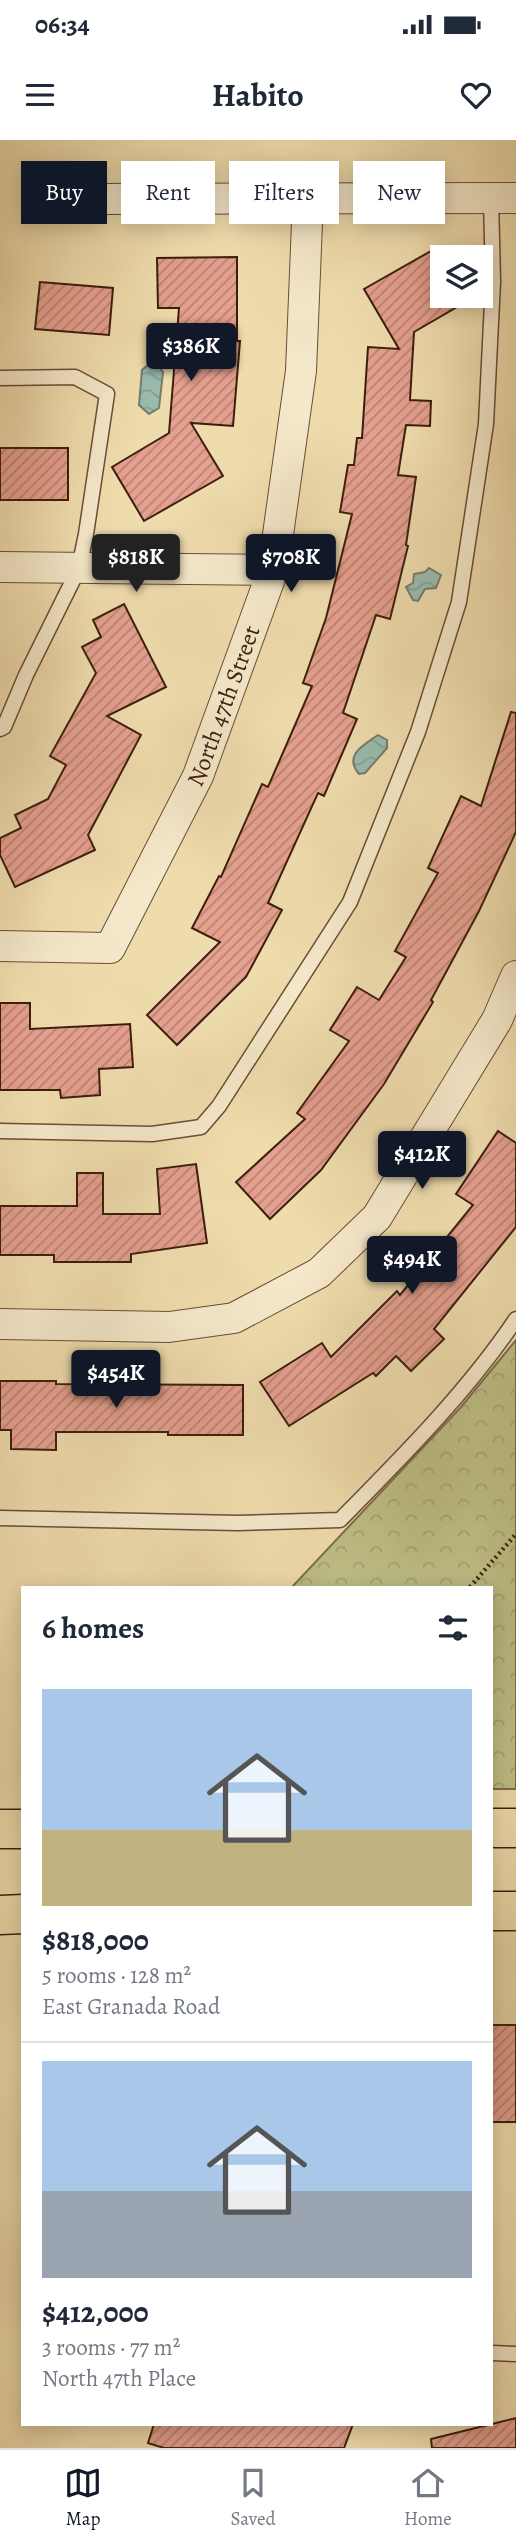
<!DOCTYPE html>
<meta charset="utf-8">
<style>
body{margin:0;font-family:Alegreya,serif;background:#f2f2f3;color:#1f2937;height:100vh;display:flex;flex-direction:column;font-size:26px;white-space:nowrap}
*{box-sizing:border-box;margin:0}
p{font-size:23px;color:#747a83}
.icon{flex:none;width:38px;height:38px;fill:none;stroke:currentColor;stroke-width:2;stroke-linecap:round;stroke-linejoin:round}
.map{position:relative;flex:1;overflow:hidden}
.side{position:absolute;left:21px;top:1446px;width:472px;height:840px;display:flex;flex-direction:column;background:#fff;border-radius:0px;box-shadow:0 4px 18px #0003}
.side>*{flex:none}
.guide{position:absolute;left:21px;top:21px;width:474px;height:63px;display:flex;gap:14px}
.tools{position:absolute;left:430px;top:105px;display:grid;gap:14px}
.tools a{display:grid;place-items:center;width:63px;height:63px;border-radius:0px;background:#fff;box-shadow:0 4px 18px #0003;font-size:35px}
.price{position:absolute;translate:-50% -60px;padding:0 16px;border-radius:7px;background:#111827;color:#fff;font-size:23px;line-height:46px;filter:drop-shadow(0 2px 4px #0008)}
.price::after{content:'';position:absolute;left:50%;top:42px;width:21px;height:16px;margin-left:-10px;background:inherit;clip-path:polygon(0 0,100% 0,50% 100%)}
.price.selected{background:#222;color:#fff}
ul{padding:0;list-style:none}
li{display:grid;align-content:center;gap:14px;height:371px;padding:0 21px}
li+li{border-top:2px solid #e0e1e3}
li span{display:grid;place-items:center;height:217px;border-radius:0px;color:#555}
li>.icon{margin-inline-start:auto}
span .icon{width:126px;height:126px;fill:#fffc;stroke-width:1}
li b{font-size:30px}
h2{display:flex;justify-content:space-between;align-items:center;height:84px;padding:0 21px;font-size:30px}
.chip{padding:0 24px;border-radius:0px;background:#fff;box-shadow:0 4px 18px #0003;font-size:24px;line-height:63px}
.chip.selected{background:#111827;color:#fff}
.status{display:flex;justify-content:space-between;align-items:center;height:49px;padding:0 35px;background:#fff;direction:ltr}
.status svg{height:19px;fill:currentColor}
header{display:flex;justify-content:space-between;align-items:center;height:91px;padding:0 21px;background:#fff;font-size:32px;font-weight:700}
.tabs{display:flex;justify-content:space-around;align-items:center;height:98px;border-top:2px solid #e0e1e3;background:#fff;font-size:19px;color:#747a83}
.tabs a{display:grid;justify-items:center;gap:4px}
.tabs .selected{color:#111827}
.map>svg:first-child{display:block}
.forest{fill:url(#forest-crowns);stroke:#7d6e4a;stroke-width:2}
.water{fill:url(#water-waves);stroke:#747c6e;stroke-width:2}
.building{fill:url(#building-hatch);stroke:#3c1e0e;stroke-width:2}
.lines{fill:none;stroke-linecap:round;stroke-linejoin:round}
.service-casing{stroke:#694e36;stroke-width:17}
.minor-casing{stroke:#694e36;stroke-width:32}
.primary-casing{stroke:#3c1e0e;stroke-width:41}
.path{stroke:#3c1e0e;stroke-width:4.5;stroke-dasharray:2 3.5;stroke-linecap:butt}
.service{stroke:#f5e8ca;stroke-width:14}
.minor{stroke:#f5e8ca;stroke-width:30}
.primary{stroke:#efdcad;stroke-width:38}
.labels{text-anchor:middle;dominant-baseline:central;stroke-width:5;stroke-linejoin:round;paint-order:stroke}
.street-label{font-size:24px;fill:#3c1e0e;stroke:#f5e8ca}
</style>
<div class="status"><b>06:34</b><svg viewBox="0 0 49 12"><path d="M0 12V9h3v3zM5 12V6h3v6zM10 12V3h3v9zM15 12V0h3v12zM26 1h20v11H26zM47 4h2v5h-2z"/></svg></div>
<header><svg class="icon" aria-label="menu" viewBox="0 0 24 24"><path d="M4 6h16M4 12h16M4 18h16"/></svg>Habito<svg class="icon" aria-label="heart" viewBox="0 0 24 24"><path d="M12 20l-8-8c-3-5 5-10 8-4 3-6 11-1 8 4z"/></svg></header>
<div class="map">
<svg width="516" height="2308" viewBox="0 0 516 2308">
<defs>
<pattern id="forest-crowns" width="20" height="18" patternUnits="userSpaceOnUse" patternTransform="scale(1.75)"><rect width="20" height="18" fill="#bebf86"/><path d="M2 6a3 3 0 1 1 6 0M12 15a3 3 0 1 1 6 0" fill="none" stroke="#a4a472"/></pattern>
<pattern id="water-waves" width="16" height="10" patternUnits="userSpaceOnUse" patternTransform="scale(1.75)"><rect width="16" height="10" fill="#9abbae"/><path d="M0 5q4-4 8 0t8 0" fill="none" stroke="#86a094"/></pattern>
<pattern id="building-hatch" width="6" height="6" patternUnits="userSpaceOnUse" patternTransform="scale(1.75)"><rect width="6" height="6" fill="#e5a08f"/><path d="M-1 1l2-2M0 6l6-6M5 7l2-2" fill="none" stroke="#bb8273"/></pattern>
</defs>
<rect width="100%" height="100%" fill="#efdcad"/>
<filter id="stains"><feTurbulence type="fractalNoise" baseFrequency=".00286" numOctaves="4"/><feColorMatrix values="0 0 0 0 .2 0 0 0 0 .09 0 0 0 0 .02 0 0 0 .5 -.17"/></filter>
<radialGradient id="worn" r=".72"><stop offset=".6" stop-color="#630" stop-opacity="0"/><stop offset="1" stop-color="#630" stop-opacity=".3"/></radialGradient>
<!-- forest -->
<polygon class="forest" points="516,1200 516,1649 492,1649 492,1447 292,1447 461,1267"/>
<!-- water -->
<g class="water">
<polygon points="150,223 157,224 163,232 159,268 149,274 139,265 142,230"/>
<polygon points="429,428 441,435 436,448 425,449 418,461 413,460 406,447 413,443 414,434 425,432"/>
<path d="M378 595 387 600V608L365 633 359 634C343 615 364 605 378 595Z"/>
</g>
<!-- building -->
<g class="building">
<polygon points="431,111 443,130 443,156 476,156 414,192 410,260 431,261 430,286 406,285 398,335 416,337 406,405 408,406 390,479 376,475 343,573 357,579 324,656 318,653 268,763 282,770 246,837 177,905 147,875 220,802 192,788 219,736 221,737 262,644 268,647 312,546 303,543 326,478 352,374 340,372 348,325 354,325 357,298 362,298 368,207 399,209 364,149"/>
<polygon points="237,117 237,201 240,201 233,286 191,283 223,336 144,381 112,327 169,293 179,168 158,168 157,118"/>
<polygon points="40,142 113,148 109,195 35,189"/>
<rect x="0" y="308" width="68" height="52"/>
<polygon points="124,464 166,547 107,576 141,595 88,695 95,710 15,747 0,715 0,698 21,688 15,675 48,659 66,625 50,616 96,533 82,507 101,497 93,480"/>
<polygon points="511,572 516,573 516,692 479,771 431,860 433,862 384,944 321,1030 270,1079 236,1042 305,979 297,973 349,901 330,890 357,847 379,860 406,817 395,811 438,733 428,728 461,656 481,666"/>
<polygon points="0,863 30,863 30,889 130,884 133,927 99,929 100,955 61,958 60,950 0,950"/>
<polygon points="498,991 516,1003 516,1087 434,1189 444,1199 411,1231 396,1216 376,1236 373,1233 289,1286 260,1242 322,1203 331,1217 397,1151 400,1155 473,1065 456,1054"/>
<polygon points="196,1024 207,1103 131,1114 131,1122 54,1122 54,1115 0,1115 0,1066 77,1066 77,1033 103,1033 103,1074 160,1074 157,1029"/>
<polygon points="0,1241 56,1241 56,1244 243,1245 243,1295 168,1295 168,1292 56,1292 56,1310 11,1309 11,1290 0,1290"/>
<rect x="492" y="1885" width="24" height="97"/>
<polygon points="516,2278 516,2308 432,2308 431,2299"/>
<polygon points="154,2284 353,2284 344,2308 164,2308 148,2303"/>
</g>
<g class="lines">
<defs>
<g id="service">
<polyline points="0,238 75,237 107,254 86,394 79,428 26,535 4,587 0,589"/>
<polyline points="0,991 152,994 201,987 219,966 350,762 418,592 459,462 486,284 493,142 491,58"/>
<path d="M0 1378 238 1383 340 1380C402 1317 467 1252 516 1179"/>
<polyline points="492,2213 516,2214"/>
</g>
<g id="minor">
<polyline points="89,59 516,58"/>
<polyline points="0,427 273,430"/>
<path id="s1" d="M0 806 110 808 198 636 273 430 301 231 308 58"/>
<polyline points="0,1184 169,1187 234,1178 319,1133 377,1077 497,880 516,836"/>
</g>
<g id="primary">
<polyline points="492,1688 516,1688"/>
<polyline points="0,1689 23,1689"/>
<polyline points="492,1771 516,1771"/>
<polyline points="0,1775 23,1774"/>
</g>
</defs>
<!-- service casing -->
<use href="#service" class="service-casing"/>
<!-- minor casing -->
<use href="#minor" class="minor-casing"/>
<!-- primary casing -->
<use href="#primary" class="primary-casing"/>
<!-- path -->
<polyline class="path" points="470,1447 516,1394"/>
<!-- service -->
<use href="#service" class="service"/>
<!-- minor -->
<use href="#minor" class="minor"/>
<!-- primary -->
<use href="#primary" class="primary"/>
</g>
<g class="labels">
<!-- street labels -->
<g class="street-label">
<text stroke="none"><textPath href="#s1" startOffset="378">North 47th Street</textPath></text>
</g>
</g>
<rect width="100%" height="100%" filter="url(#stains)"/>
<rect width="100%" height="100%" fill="url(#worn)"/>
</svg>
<div class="tools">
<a><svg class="icon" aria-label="layers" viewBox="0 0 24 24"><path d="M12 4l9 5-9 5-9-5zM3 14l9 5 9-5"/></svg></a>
</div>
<b class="price" style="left:191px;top:243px">$386K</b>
<b class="price selected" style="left:136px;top:454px">$818K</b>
<b class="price" style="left:291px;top:454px">$708K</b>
<b class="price" style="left:422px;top:1051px">$412K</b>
<b class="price" style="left:412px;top:1156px">$494K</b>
<b class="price" style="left:116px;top:1270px">$454K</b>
<div class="guide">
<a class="chip selected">Buy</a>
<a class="chip">Rent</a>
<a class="chip">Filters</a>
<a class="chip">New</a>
</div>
<section class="side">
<h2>6 homes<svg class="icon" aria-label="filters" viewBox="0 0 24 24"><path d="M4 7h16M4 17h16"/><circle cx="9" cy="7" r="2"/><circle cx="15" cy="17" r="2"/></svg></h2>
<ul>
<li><span style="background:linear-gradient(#a9c7e8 65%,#c2b280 0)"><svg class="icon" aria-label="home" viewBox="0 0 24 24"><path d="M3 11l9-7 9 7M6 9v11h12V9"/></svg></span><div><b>$818,000</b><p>5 rooms · 128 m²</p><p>East Granada Road</p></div></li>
<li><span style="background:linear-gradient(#a9c7e8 60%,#9aa5b1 0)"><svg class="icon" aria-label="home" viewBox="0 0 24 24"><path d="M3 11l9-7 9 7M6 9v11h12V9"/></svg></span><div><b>$412,000</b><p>3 rooms · 77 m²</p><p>North 47th Place</p></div></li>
</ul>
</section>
</div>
<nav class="tabs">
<a class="selected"><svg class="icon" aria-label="map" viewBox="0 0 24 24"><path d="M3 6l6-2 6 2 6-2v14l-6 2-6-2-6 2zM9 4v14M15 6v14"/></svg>Map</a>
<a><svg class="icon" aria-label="saved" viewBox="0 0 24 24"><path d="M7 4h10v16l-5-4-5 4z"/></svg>Saved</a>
<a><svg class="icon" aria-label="home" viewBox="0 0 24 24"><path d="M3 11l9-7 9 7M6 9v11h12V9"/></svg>Home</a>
</nav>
